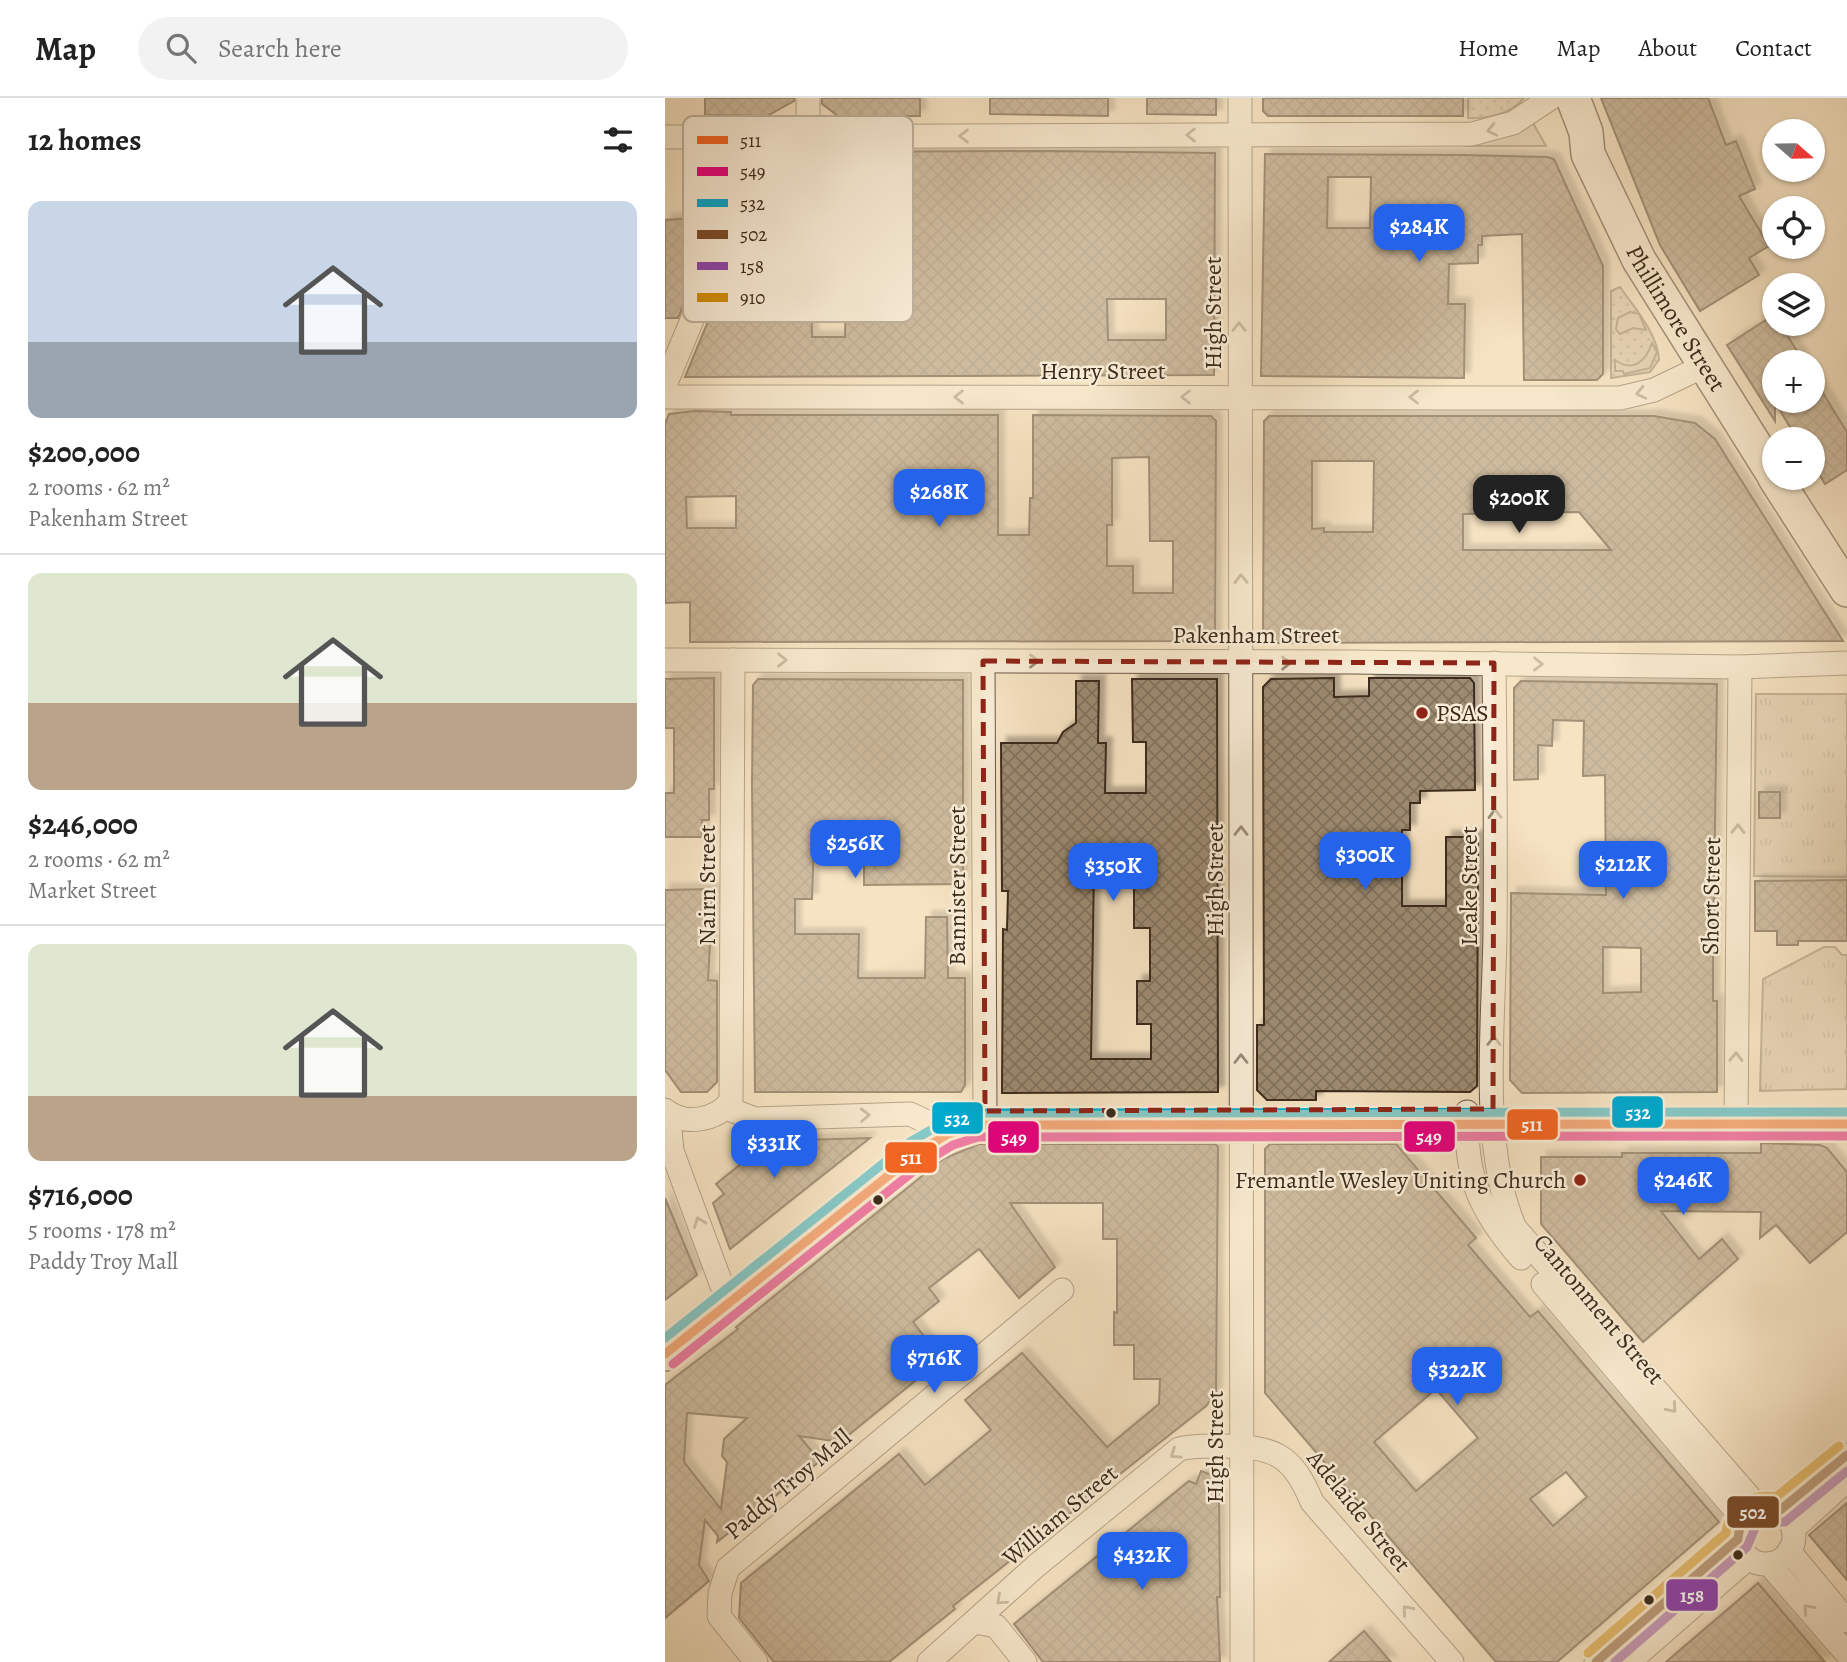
<!DOCTYPE html>
<meta charset="utf-8">
<style>
body{margin:0;font-family:Alegreya,serif;background:#f2f2f2;color:#222;height:100vh;display:flex;flex-direction:column;font-size:26px;white-space:nowrap}
*{box-sizing:border-box;margin:0}
p{font-size:23px;color:#767676}
.icon{flex:none;width:38px;height:38px;fill:none;stroke:currentColor;stroke-width:2;stroke-linecap:round;stroke-linejoin:round}
.map{position:relative;flex:1;overflow:hidden}
.details{display:flex;flex-direction:column;background:#fff;width:665px}
.details>*{flex:none}
.needle{width:46px;rotate:110deg}
.fabs{position:absolute;left:1097px;top:21px;display:grid;gap:14px}
.fabs a{display:grid;place-items:center;width:63px;height:63px;border-radius:50%;background:#fff;box-shadow:0 2px 5px #0004;font-size:35px}
.price{position:absolute;translate:-50% -60px;padding:0 16px;border-radius:14px;background:#2563eb;color:#fff;font-size:23px;line-height:46px;filter:drop-shadow(0 2px 4px #0008)}
.price::after{content:'';position:absolute;left:50%;top:42px;width:21px;height:16px;margin-left:-10px;background:inherit;clip-path:polygon(0 0,100% 0,50% 100%)}
.price.selected{background:#222;color:#fff}
ul{padding:0;list-style:none}
li{display:grid;align-content:center;gap:14px;height:371px;padding:0 28px}
li+li{border-top:2px solid #e0e0e0}
li span{display:grid;place-items:center;height:217px;border-radius:14px;color:#555}
li>.icon{margin-inline-start:auto}
span .icon{width:126px;height:126px;fill:#fffc;stroke-width:1}
li b{font-size:30px}
h2{display:flex;justify-content:space-between;align-items:center;height:84px;padding:0 28px;font-size:30px}
header{display:flex;align-items:center;gap:42px;box-sizing:border-box;height:98px;padding:0 35px;background:#fff;border-bottom:2px solid #e0e0e0}
header strong{font-size:33px}
nav{display:flex;gap:38px;margin-inline-start:auto;font-size:24px}
.search{width:490px;height:63px;background:#f2f2f2;display:flex;align-items:center;gap:18px;box-sizing:border-box;padding:0 24px;border-radius:38px;color:#767676;font-size:26px}
main{display:flex;flex:1;min-height:0}
.map>svg:first-child{display:block}
.grass{fill:url(#grass-tufts);stroke:#897860;stroke-width:2}
.park{fill:url(#park-dots);stroke:#897860;stroke-width:2}
.garden{fill:#d6c4a6;stroke:#897860;stroke-width:2}
.building{fill:url(#building-cross-hatch);stroke:#3c2b1b;stroke-width:2;fill-rule:evenodd;filter:url(#shadow)}
.lines{fill:none;stroke-linecap:round;stroke-linejoin:round}
.street-casing{stroke:#6a5945;stroke-width:25}
.secondary-casing{stroke:#3c2b1b;stroke-width:36}
.street{stroke:#f9edd7;stroke-width:23}
.secondary{stroke:#f9edd7;stroke-width:33}
.bus-1-casing{stroke:#f9edd7;stroke-width:14}
.bus-2-casing{stroke:#f9edd7;stroke-width:14}
.bus-3-casing{stroke:#f9edd7;stroke-width:14}
.bus-4-casing{stroke:#f9edd7;stroke-width:14}
.bus-5-casing{stroke:#f9edd7;stroke-width:14}
.bus-6-casing{stroke:#f9edd7;stroke-width:14}
.bus-1{stroke:#f26522;stroke-width:9}
.bus-2{stroke:#e5007d;stroke-width:9}
.bus-3{stroke:#00a9ce;stroke-width:9}
.bus-4{stroke:#7a4b2a;stroke-width:9}
.bus-5{stroke:#8e44ad;stroke-width:9}
.bus-6{stroke:#d28d05;stroke-width:9}
.oneway{stroke:#9a8c79}
.marked{fill:none;stroke:#8f2418;stroke-width:5;stroke-dasharray:14 9;stroke-linejoin:round}
.poi-dot{fill:#8f2418;stroke:#f9edd7;stroke-width:2.5}
.bus-dot{fill:#3c2b1b;stroke:#f9edd7;stroke-width:2.5}
.labels{text-anchor:middle;dominant-baseline:central;stroke-width:5;stroke-linejoin:round;paint-order:stroke}
.street-label{font-size:24px;fill:#3c2b1b;stroke:#f9edd7}
.poi-label{font-size:24px;fill:#3c2b1b;stroke:#f9edd7;text-anchor:start}
.key{fill:#f9edd7;stroke:#c0b39f;stroke-width:2}
.key-label{font-size:19px;fill:#3c2b1b}
.line-badge{stroke:#f9edd7;stroke-width:2.5}
.badge-label{font-size:19px;text-anchor:middle;font-weight:bold;fill:#fff}
</style>
<header>
<strong>Map</strong>
<div class="search"><svg class="icon" aria-label="search" viewBox="0 0 24 24"><circle cx="10" cy="10" r="6"/><path d="M15 15l6 6"/></svg>Search here</div>
<nav><a>Home</a><a>Map</a><a>About</a><a>Contact</a></nav>
</header>
<main>
<section class="details">
<h2>12 homes<svg class="icon" aria-label="filters" viewBox="0 0 24 24"><path d="M4 7h16M4 17h16"/><circle cx="9" cy="7" r="2"/><circle cx="15" cy="17" r="2"/></svg></h2>
<ul>
<li><span style="background:linear-gradient(#c9d6e8 65%,#9aa5b1 0)"><svg class="icon" aria-label="home" viewBox="0 0 24 24"><path d="M3 11l9-7 9 7M6 9v11h12V9"/></svg></span><div><b>$200,000</b><p>2 rooms · 62 m²</p><p>Pakenham Street</p></div></li>
<li><span style="background:linear-gradient(#dfe7d0 60%,#b9a48a 0)"><svg class="icon" aria-label="home" viewBox="0 0 24 24"><path d="M3 11l9-7 9 7M6 9v11h12V9"/></svg></span><div><b>$246,000</b><p>2 rooms · 62 m²</p><p>Market Street</p></div></li>
<li><span style="background:linear-gradient(#dfe7d0 70%,#b9a48a 0)"><svg class="icon" aria-label="home" viewBox="0 0 24 24"><path d="M3 11l9-7 9 7M6 9v11h12V9"/></svg></span><div><b>$716,000</b><p>5 rooms · 178 m²</p><p>Paddy Troy Mall</p></div></li>
</ul>
</section>
<div class="map">
<svg width="1182" height="1564" viewBox="0 0 1182 1564">
<defs>
<pattern id="grass-tufts" width="24" height="20" patternUnits="userSpaceOnUse" patternTransform="scale(1.75)"><rect width="24" height="20" fill="#d6c4a6"/><path d="M3 7l-1-3M5 7V3M7 7l1-3M15 17l-1-3M17 17v-4M19 17l1-3" fill="none" stroke="#af9f86"/></pattern>
<pattern id="park-dots" width="8" height="8" patternUnits="userSpaceOnUse" patternTransform="scale(1.75)"><rect width="8" height="8" fill="#d6c4a6"/><path d="M2 2h.1M6 6h.1" fill="none" stroke="#af9f86" stroke-width="1.8" stroke-linecap="round"/></pattern>
<pattern id="building-cross-hatch" width="8" height="8" patternUnits="userSpaceOnUse" patternTransform="scale(1.75)"><rect width="8" height="8" fill="#9d8b72"/><path d="M0 0l8 8M0 8l8-8" fill="none" stroke="#81725d"/></pattern>
<filter id="shadow"><feDropShadow dx="6" dy="-6" stdDeviation="2" flood-color="#0004"/></filter>
</defs>
<rect width="100%" height="100%" fill="#f6e3c2"/>
<filter id="stains"><feTurbulence type="fractalNoise" baseFrequency=".00286" numOctaves="4"/><feColorMatrix values="0 0 0 0 .2 0 0 0 0 .09 0 0 0 0 .02 0 0 0 .5 -.17"/></filter>
<radialGradient id="worn" r=".72"><stop offset=".6" stop-color="#630" stop-opacity="0"/><stop offset="1" stop-color="#630" stop-opacity=".3"/></radialGradient>
<!-- grass -->
<g class="grass">
<polygon points="1091,596 1182,596 1182,779 1089,778"/>
<polygon points="1159,849 1170,849 1177,857 1182,857 1182,991 1095,993 1098,881"/>
</g>
<!-- park -->
<g class="park">
<path d="M803 0H859C846 16 822 21 803 20Z"/>
<path d="M955 189C969 209 993 236 994 262L985 274 946 280V193Z"/>
</g>
<!-- garden -->
<g class="garden">
<polygon points="868,25 881,48 801,48 800,43"/>
<polygon points="965,214 974,216 981,232 968,230 955,236 951,231 953,220"/>
<path d="M987 245 992 254 985 270 959 276 958 273H950V262C968 275 981 263 987 245Z"/>
</g>
<!-- building -->
<g class="building">
<polygon points="40,0 129,0 129,3 102,18 40,17"/>
<polygon points="157,0 255,0 255,18 173,18 157,6"/>
<polygon points="325,0 443,0 443,18 325,16"/>
<polygon points="482,0 551,0 551,17 482,16"/>
<polygon points="598,0 798,0 798,18 603,18 598,13"/>
<polygon points="936,0 1043,0 1061,47 1071,43 1090,91 1074,98 1104,148 1084,160 1094,177 1035,213 995,147"/>
<path d="M387 53 550 55 549 277 20 279 113 54ZM156 95H188V137L205 138 161 190 181 191 180 239H147L146 190H154ZM442 201H501V242H443Z"/>
<path d="M600 56 799 57 882 59 889 61 938 168V276L932 282H859L857 136 817 138V147H813V165L784 166 783 206H800L799 280 596 278ZM663 79H706L705 130H662Z"/>
<polygon points="36,100 58,110 13,220 0,220 0,122 28,120"/>
<polygon points="1109,217 1110,226 1115,226 1139,264 1110,264 1110,303 1148,303 1148,279 1182,334 1182,372 1160,386 1148,366 1148,341 1132,341 1110,304 1110,323 1062,247"/>
<path d="M30 313 66 314V317H333V437H364L365 400H368V317L546 318 551 323 550 543 25 544V504L0 505V326L4 316ZM484 359 485 443H508V495H468V468H442V427H447V360ZM71 398V430H22L21 399Z"/>
<path d="M604 318H989L1030 325 1050 341 1178 543 605 545 598 535 599 323ZM647 363H709L708 434H659V430L647 431ZM914 414 946 452H798V416Z"/>
<polygon points="49,580 49,691 44,691 44,722 37,722 37,739 0,739 0,695 9,695 9,630 0,630 0,581"/>
<polygon points="669,580 669,599 704,598 704,580 805,580 809,585 810,692 755,693 755,705 745,705 745,732 737,732 737,808 781,808 781,739 813,739 812,988 805,994 651,993 651,1002 602,1002 592,992 592,927 599,927 598,589 606,581"/>
<polygon points="93,581 298,582 298,786 199,787 199,742 149,742 147,801 130,801 130,836 194,836 193,880 260,880 261,819 282,819 283,880 300,880 300,987 296,994 90,994 87,687 88,587"/>
<path d="M467 581H552L553 994 337 995 338 831 342 832 343 793H337L336 645H392L398 634 411 625V583H434L433 645H441L440 695H481V644H468ZM429 770H469V830H485V883H472V926H486V961H426Z"/>
<path d="M856 583 1052 586 1048 866V903H1052V994L857 995 845 982 846 795 941 797 940 677 918 678 919 623 888 622 887 648 873 647V681L849 682V590ZM938 849 976 850V894L938 895Z"/>
<rect x="1094" y="694" width="21" height="26"/>
<polygon points="1182,782 1182,843 1133,843 1133,847 1112,847 1112,833 1090,833 1090,783"/>
<polygon points="48,791 43,882 52,883 52,984 42,994 16,994 0,972 0,792"/>
<polygon points="205,1040 124,1104 65,1151 48,1105 59,1096 51,1086 82,1061 70,1044"/>
<polygon points="1096,1045 1155,1047 1162,1050 1182,1074 1182,1134 1145,1165 1111,1127 1095,1140 1096,1114 996,1113 1034,1161 1057,1141 1073,1161 978,1244 876,1126 876,1059 957,1059 957,1055 1096,1055"/>
<path d="M314 1046H550L553 1049 551 1295 541 1308 288 1508 290 1511 224 1564H109L74 1520 76 1485 234 1356 260 1387 326 1332 300 1302 357 1255 442 1349 494 1306 495 1281H469V1247H449V1214L452 1215V1141H438V1105H345L390 1169 354 1200 314 1151 264 1190 274 1203 248 1224 277 1261 175 1344 134 1338 155 1363 52 1444 53 1438 40 1422 34 1467 44 1483 0 1520V1287L73 1231 71 1229 278 1061ZM22 1315 82 1320 59 1341 57 1358 62 1364 56 1411 19 1364Z"/>
<path d="M605 1046H731L811 1140 803 1147 865 1219 873 1213 1054 1424 892 1564H831L600 1295V1051ZM771 1291 813 1340 751 1393 709 1344ZM901 1374 922 1399 888 1428 865 1401Z"/>
<polygon points="0,1100 32,1177 0,1202"/>
<polygon points="536,1373 552,1379 546,1393 554,1396 555,1499 552,1499 555,1564 378,1564 349,1526 524,1383 531,1386"/>
<polygon points="1182,1405 1182,1482 1144,1437"/>
<polygon points="1093,1485 1160,1564 1001,1564 1084,1493"/>
<polygon points="699,1533 726,1564 664,1564"/>
</g>
<g class="lines">
<defs>
<g id="street">
<polyline points="575,0 577,1564"/>
<polyline points="0,39 807,36 848,25 886,0"/>
<polyline points="143,39 143,0"/>
<polyline points="0,287 103,39"/>
<polyline points="0,299 955,300 989,292 1039,268"/>
<polyline points="0,562 688,564 1075,569 1182,565"/>
<polyline points="318,563 320,1013"/>
<path d="M829 565C830 655 831 745 830 835 829 925 814 1048 850 1130L1094 1410"/>
<polyline points="61,1010 90,1021 245,1016 262,1024"/>
<path d="M0 1012C19 1028 51 1023 66 1003L68 562"/>
<path d="M802 1014C800 1079 814 1112 856 1160"/>
<polyline points="8,1018 5,1032 7,1053 57,1188"/>
<polyline points="1071,1027 1075,569"/>
<polyline points="878,1186 1078,1421"/>
<circle cx="1101" cy="1438" r="28"/>
<polyline points="1114,1413 1182,1357"/>
<polyline points="1128,1431 1182,1382"/>
<polyline points="1124,1453 1182,1523"/>
<polyline points="1104,1466 1182,1556"/>
<polyline points="310,1524 331,1528 360,1564"/>
<polyline points="91,1564 54,1518 55,1495 63,1470 397,1192"/>
<path d="M264 1564 371 1468 514 1351C528 1347 543 1348 558 1348 608 1349 627 1355 647 1404L787 1564"/>
<polyline points="931,1564 1073,1441"/>
<polyline points="964,1564 1083,1460"/>
</g>
<g id="secondary">
<path id="s1" d="M908 0 921 34 923 56 974 162 1110 379"/>
<polyline points="1110,380 1182,492"/>
<polyline points="0,1256 253,1054 283,1036 311,1027 1182,1026"/>
</g>
</defs>
<!-- street casing -->
<use href="#street" class="street-casing"/>
<!-- secondary casing -->
<use href="#secondary" class="secondary-casing"/>
<!-- street -->
<use href="#street" class="street"/>
<!-- secondary -->
<use href="#secondary" class="secondary"/>
<defs>
<polyline id="bus-1" points="0,1256 253,1054 283,1036 311,1027 1182,1026"/>
<polyline id="bus-2" points="8,1266 260,1064 288,1047 313,1039 1182,1038"/>
<polyline id="bus-3" points="0,1240 245,1044 278,1025 308,1015 1182,1014"/>
<path id="bus-4" d="M931 1564 1073 1441C1075 1417 1091 1406 1114 1413L1182 1357"/>
<polyline id="bus-5" points="950,1564 1082,1449 1092,1425 1120,1424 1182,1373"/>
<path id="bus-6" d="M923 1555 1061 1435C1064 1409 1086 1395 1111 1399L1174 1348"/>
</defs>
<!-- bus-1 casing -->
<use href="#bus-1" class="bus-1-casing"/>
<!-- bus-2 casing -->
<use href="#bus-2" class="bus-2-casing"/>
<!-- bus-3 casing -->
<use href="#bus-3" class="bus-3-casing"/>
<!-- bus-4 casing -->
<use href="#bus-4" class="bus-4-casing"/>
<!-- bus-5 casing -->
<use href="#bus-5" class="bus-5-casing"/>
<!-- bus-6 casing -->
<use href="#bus-6" class="bus-6-casing"/>
<!-- bus-1 -->
<use href="#bus-1" class="bus-1"/>
<!-- bus-2 -->
<use href="#bus-2" class="bus-2"/>
<!-- bus-3 -->
<use href="#bus-3" class="bus-3"/>
<!-- bus-4 -->
<use href="#bus-4" class="bus-4"/>
<!-- bus-5 -->
<use href="#bus-5" class="bus-5"/>
<!-- bus-6 -->
<use href="#bus-6" class="bus-6"/>
</g>
<!-- one-way arrows -->
<defs><path id="oneway-chevron" d="M-2-3.5L2.5 0L-2 3.5" fill="none" stroke-width="1.6" stroke-linecap="round" stroke-linejoin="round" transform="scale(1.75)"/></defs>
<g class="oneway">
<use href="#oneway-chevron" transform="translate(827 32) rotate(167)"/>
<use href="#oneway-chevron" transform="translate(526 37) rotate(180)"/>
<use href="#oneway-chevron" transform="translate(299 38) rotate(180)"/>
<use href="#oneway-chevron" transform="translate(574 229) rotate(-90)"/>
<use href="#oneway-chevron" transform="translate(976 295) rotate(167)"/>
<use href="#oneway-chevron" transform="translate(294 299) rotate(180)"/>
<use href="#oneway-chevron" transform="translate(521 299) rotate(180)"/>
<use href="#oneway-chevron" transform="translate(749 299) rotate(-180)"/>
<use href="#oneway-chevron" transform="translate(576 481) rotate(-91)"/>
<use href="#oneway-chevron" transform="translate(117 562)"/>
<use href="#oneway-chevron" transform="translate(369 563)"/>
<use href="#oneway-chevron" transform="translate(621 565) rotate(-1)"/>
<use href="#oneway-chevron" transform="translate(873 566) rotate(1)"/>
<use href="#oneway-chevron" transform="translate(830 716) rotate(-91)"/>
<use href="#oneway-chevron" transform="translate(1073 731) rotate(-89)"/>
<use href="#oneway-chevron" transform="translate(576 733) rotate(-90)"/>
<use href="#oneway-chevron" transform="translate(829 943) rotate(-89)"/>
<use href="#oneway-chevron" transform="translate(1071 959) rotate(-89)"/>
<use href="#oneway-chevron" transform="translate(576 961) rotate(-90)"/>
<use href="#oneway-chevron" transform="translate(200 1017) rotate(-2)"/>
<use href="#oneway-chevron" transform="translate(34 1124) rotate(-111)"/>
<use href="#oneway-chevron" transform="translate(1007 1310) rotate(49)"/>
<use href="#oneway-chevron" transform="translate(510 1356) rotate(146)"/>
<use href="#oneway-chevron" transform="translate(336 1502) rotate(138)"/>
<use href="#oneway-chevron" transform="translate(1143 1511) rotate(-131)"/>
<use href="#oneway-chevron" transform="translate(742 1512) rotate(-131)"/>
</g>
<!-- marked area -->
<path d="M0 0H1182V1564H0ZM318 563 829 565 828 1011 320 1013Z" fill="#f6e3c2" fill-opacity=".55" fill-rule="evenodd"/>
<path class="marked" d="M318 563 829 565 828 1011 320 1013Z"/>
<!-- markers -->
<g class="poi-dot">
<circle cx="757" cy="615" r="7"/>
<circle cx="915" cy="1082" r="7"/>
</g>
<g class="bus-dot">
<circle cx="446" cy="1015" r="6"/>
<circle cx="213" cy="1102" r="6"/>
<circle cx="1073" cy="1457" r="6"/>
<circle cx="984" cy="1502" r="6"/>
</g>
<g class="labels">
<!-- street labels -->
<g class="street-label">
<text transform="translate(548 215) rotate(-90)">High Street</text>
<text stroke="none"><textPath href="#s1" startOffset="245">Phillimore Street</textPath></text>
<text x="438" y="273">Henry Street</text>
<text x="591" y="537">Pakenham Street</text>
<text transform="translate(550 782) rotate(-90)">High Street</text>
<text transform="translate(42 787) rotate(-90)">Nairn Street</text>
<text transform="translate(292 788) rotate(-90)">Bannister Street</text>
<text transform="translate(804 788) rotate(-90)">Leake Street</text>
<text transform="translate(1046 798) rotate(-89)">Short Street</text>
<text transform="translate(934 1211) rotate(50)">Cantonment Street</text>
<text transform="translate(550 1349) rotate(-90)">High Street</text>
<text transform="translate(123 1386) rotate(-40)">Paddy Troy Mall</text>
<text transform="translate(694 1413) rotate(51)">Adelaide Street</text>
<text transform="translate(395 1417) rotate(-40)">William Street</text>
</g>
<!-- poi labels -->
<g class="poi-label">
<text x="771" y="615">PSAS</text>
<text x="901" y="1082" text-anchor="end">Fremantle Wesley Uniting Church</text>
</g>
</g>
<!-- legend -->
<rect x="18" y="18" width="230" height="206" rx="10" class="key"/>
<rect x="32" y="38" width="31" height="8" fill="#f26522"/>
<rect x="32" y="69" width="31" height="9" fill="#e5007d"/>
<rect x="32" y="101" width="31" height="8" fill="#00a9ce"/>
<rect x="32" y="132" width="31" height="9" fill="#7a4b2a"/>
<rect x="32" y="164" width="31" height="8" fill="#8e44ad"/>
<rect x="32" y="195" width="31" height="9" fill="#d28d05"/>
<g class="key-label">
<text x="75" y="49">511</text>
<text x="75" y="80">549</text>
<text x="75" y="112">532</text>
<text x="75" y="143">502</text>
<text x="75" y="175">158</text>
<text x="75" y="206">910</text>
</g>
<g class="line-badge">
<rect x="946" y="997" width="53" height="34" rx="7" fill="#00a9ce"/>
<rect x="266" y="1003" width="53" height="34" rx="7" fill="#00a9ce"/>
<rect x="841" y="1010" width="53" height="33" rx="7" fill="#f26522"/>
<rect x="738" y="1022" width="53" height="33" rx="7" fill="#e5007d"/>
<rect x="322" y="1022" width="53" height="34" rx="7" fill="#e5007d"/>
<rect x="219" y="1043" width="54" height="33" rx="7" fill="#f26522"/>
<rect x="1061" y="1397" width="54" height="34" rx="7" fill="#7a4b2a"/>
<rect x="1000" y="1480" width="54" height="34" rx="7" fill="#8e44ad"/>
</g>
<g class="badge-label">
<text x="973" y="1021">532</text>
<text x="292" y="1027">532</text>
<text x="867" y="1033">511</text>
<text x="764" y="1045">549</text>
<text x="349" y="1046">549</text>
<text x="246" y="1066">511</text>
<text x="1088" y="1421">502</text>
<text x="1027" y="1504">158</text>
</g>
<rect width="100%" height="100%" filter="url(#stains)"/>
<rect width="100%" height="100%" fill="url(#worn)"/>
</svg>
<div class="fabs">
<a><svg class="needle" viewBox="-14 -14 28 28"><path d="M0-13l5 13h-10z" fill="#e53935"/><path d="M0 13l5-13h-10z" fill="#767676"/></svg></a>
<a><svg class="icon" aria-label="locate" viewBox="0 0 24 24"><circle cx="12" cy="12" r="6"/><path d="M12 2v4M12 18v4M2 12h4M18 12h4"/></svg></a>
<a><svg class="icon" aria-label="layers" viewBox="0 0 24 24"><path d="M12 4l9 5-9 5-9-5zM3 14l9 5 9-5"/></svg></a>
<a>+</a>
<a>−</a>
</div>
<b class="price" style="left:754px;top:166px">$284K</b>
<b class="price" style="left:274px;top:431px">$268K</b>
<b class="price selected" style="left:854px;top:437px">$200K</b>
<b class="price" style="left:190px;top:782px">$256K</b>
<b class="price" style="left:700px;top:794px">$300K</b>
<b class="price" style="left:958px;top:803px">$212K</b>
<b class="price" style="left:448px;top:805px">$350K</b>
<b class="price" style="left:109px;top:1082px">$331K</b>
<b class="price" style="left:1018px;top:1119px">$246K</b>
<b class="price" style="left:269px;top:1297px">$716K</b>
<b class="price" style="left:792px;top:1309px">$322K</b>
<b class="price" style="left:477px;top:1494px">$432K</b>
</div>
</main>
